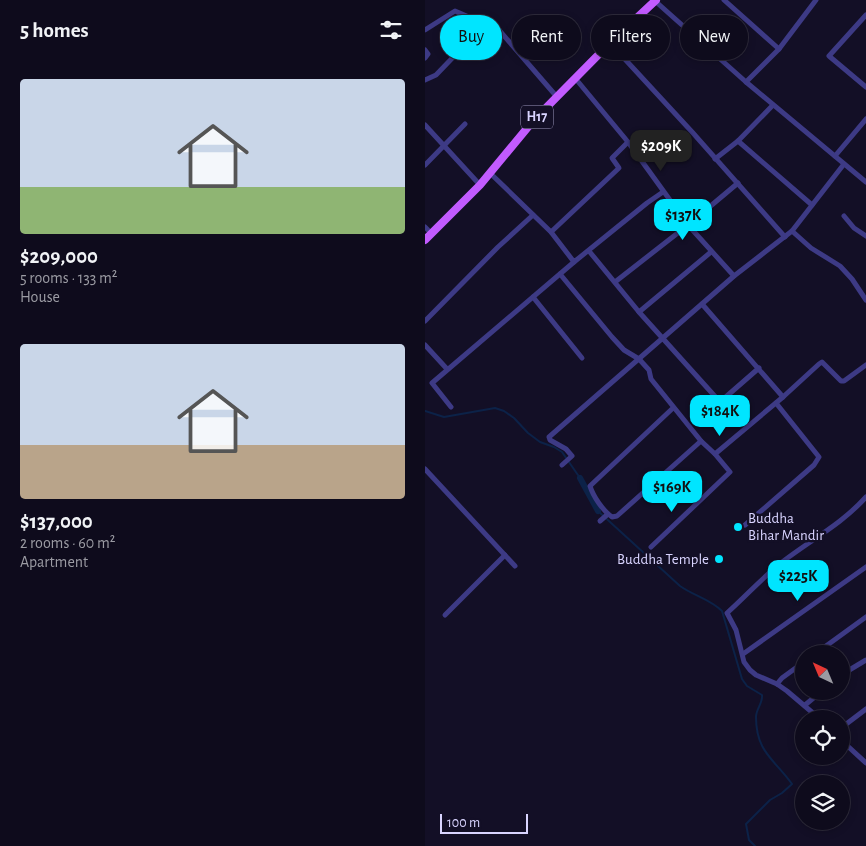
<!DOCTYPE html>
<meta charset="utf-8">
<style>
body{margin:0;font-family:"Alegreya Sans",sans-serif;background:#171425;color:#f1f3f6;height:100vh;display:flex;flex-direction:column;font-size:19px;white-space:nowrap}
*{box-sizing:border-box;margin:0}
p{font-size:16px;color:#9b9ba3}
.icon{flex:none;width:28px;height:28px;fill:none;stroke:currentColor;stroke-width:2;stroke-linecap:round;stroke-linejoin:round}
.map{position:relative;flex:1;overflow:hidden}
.sheet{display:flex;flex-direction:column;background:#0e0b1c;width:425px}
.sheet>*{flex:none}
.guide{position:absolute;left:15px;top:15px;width:350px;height:45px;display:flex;gap:10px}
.needle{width:32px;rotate:316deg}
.controls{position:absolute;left:370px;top:645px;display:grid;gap:10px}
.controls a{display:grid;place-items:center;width:55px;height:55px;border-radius:50%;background:#0e0b1c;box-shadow:0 2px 8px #0003,0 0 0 1px #2e2b3b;font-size:25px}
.scale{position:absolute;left:15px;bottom:12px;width:88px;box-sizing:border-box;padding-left:5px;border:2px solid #d9d4ff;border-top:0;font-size:14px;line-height:18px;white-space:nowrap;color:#d9d4ff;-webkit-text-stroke:4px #130f26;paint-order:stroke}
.price{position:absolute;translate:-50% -42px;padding:0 11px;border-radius:10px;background:#00e5ff;color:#111;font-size:16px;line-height:32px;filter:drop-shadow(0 1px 2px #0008)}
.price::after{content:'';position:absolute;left:50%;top:30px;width:15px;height:11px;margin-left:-8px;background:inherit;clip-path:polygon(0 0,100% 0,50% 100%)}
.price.current{background:#222;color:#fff}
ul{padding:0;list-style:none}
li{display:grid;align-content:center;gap:10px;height:265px;padding:0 20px}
li span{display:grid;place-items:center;height:155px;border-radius:5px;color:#555}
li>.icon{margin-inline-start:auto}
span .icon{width:90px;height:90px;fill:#fffc;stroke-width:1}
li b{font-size:21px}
h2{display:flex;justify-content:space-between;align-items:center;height:60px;padding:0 20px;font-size:21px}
.tag{padding:0 18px;border-radius:22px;background:#0e0b1c;box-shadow:0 2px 8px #0003,0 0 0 1px #2e2b3b;font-size:18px;line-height:45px}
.tag.current{background:#00e5ff;color:#111}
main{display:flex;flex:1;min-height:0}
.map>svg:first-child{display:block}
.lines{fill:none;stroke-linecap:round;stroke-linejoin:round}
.stream{stroke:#0c2248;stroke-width:2}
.canal{stroke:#0c2248;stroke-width:6}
.minor{stroke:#3d3a85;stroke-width:5}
.primary{stroke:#c25bff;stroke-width:8}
.poi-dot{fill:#00e5ff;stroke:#130f26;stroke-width:2}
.labels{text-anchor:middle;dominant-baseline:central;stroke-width:5;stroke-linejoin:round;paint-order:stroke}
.shield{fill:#130f26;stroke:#9e99be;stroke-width:1}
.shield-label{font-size:14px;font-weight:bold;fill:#d9d4ff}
.poi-label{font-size:15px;fill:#d9d4ff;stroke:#130f26;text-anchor:start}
</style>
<main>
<section class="sheet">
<h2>5 homes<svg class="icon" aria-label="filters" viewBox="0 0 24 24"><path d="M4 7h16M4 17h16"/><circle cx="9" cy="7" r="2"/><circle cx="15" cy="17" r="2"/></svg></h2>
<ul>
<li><span style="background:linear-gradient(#c9d6e8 70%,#8fb573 0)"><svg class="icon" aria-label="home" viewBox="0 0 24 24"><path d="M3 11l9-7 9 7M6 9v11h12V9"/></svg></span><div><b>$209,000</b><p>5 rooms · 133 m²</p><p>House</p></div></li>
<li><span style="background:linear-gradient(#c9d6e8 65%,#b9a48a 0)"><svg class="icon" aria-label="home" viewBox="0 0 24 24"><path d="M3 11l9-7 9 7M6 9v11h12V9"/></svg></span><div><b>$137,000</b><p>2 rooms · 60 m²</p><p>Apartment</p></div></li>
</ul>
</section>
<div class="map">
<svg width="441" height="846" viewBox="0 0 441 846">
<rect width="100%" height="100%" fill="#130f26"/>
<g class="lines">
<!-- stream -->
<g class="stream">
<polyline points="0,411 19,417 70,408 79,411 89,418 103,433 115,442 129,447 137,452 155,478"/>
<path d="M173 511 255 586C269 596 285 599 297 611L317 679 322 686 337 695C338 703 331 709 331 717 331 752 349 759 367 784L357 793 345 800 321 824 324 840 330 846"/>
</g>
<!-- canal -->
<polyline class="canal" points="155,478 173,511"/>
<!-- minor -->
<g class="minor">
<polyline points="299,0 354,49"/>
<polyline points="230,1 321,82 441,182"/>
<polyline points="441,15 404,56 441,87"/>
<polyline points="0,30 30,11 74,30 132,97"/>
<polyline points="185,43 268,133 360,237"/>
<polyline points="0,50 3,54 0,58"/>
<polyline points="150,78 203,142 263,225 309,276"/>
<polyline points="0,80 11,75 60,24"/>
<polyline points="321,82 354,49 391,0"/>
<polyline points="0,125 55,185"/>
<polyline points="313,141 387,205"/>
<polyline points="410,156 441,119"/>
<polyline points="290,159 313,141 348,105"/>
<polyline points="0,165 40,124"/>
<polyline points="65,173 126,232 149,262 222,203 238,192"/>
<polyline points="419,216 429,228 441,236"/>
<polyline points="0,227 6,233"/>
<polyline points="367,231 386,248 415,266 427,279 441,300"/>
<polyline points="126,232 194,168 187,158 203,142"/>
<polyline points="164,251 214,312 295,402 334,368"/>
<polyline points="135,274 187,337 199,350 214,359 224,370 226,379 276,441"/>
<polyline points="190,282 263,225 313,183"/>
<polyline points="108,297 157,358"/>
<polyline points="277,304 358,397"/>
<polyline points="214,312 286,252"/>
<polyline points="0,321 73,247 108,215"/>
<polyline points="0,345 22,369"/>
<polyline points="26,407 7,383 149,262"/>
<path d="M248 408 165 486C168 496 178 511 187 517L192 516 276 441 290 454"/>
<polyline points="137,465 147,456 141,449 125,440 124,437 309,276 367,231 419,164"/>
<polyline points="0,469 90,566"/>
<polyline points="175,521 183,514"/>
<polyline points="320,525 389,465 394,457 351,403"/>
<polyline points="226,547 305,472 290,454 358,397 394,364 397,362 416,381 419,381 441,365"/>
<polyline points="20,615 80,555"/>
<polyline points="318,654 441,567"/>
<polyline points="390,654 441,617"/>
<polyline points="416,675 441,660"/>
<polyline points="352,684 357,678 379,662"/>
<polyline points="380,705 397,691"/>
<path d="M395 719 362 691 352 684 331 675 325 670 319 662 311 630 302 613C320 597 337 578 356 563 384 541 417 524 441 497"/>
<polyline points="416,728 441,709"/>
<polyline points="416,740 441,763"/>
</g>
<!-- primary -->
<polyline class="primary" points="0,240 55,185 108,121 185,43 231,0"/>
</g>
<!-- markers -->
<g class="poi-dot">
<circle cx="313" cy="527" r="5"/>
<circle cx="294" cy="559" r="5"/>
</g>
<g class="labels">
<!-- shield labels -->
<rect class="shield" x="96" y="105.5" width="32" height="23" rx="4"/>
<g class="shield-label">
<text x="112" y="117">H17</text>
</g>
<!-- poi labels -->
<g class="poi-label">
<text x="323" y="518">Buddha<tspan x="323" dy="17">Bihar Mandir</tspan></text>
<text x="284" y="559" text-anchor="end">Buddha Temple</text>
</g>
</g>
</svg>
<div class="controls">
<a><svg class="needle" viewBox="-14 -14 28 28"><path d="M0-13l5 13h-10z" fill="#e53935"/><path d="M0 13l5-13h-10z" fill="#9b9ba3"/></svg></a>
<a><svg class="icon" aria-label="locate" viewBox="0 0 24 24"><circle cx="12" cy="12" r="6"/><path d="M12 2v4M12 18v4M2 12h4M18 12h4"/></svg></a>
<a><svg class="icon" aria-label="layers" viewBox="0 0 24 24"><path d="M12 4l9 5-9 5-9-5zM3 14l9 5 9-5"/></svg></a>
</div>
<div class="scale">100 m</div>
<b class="price current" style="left:236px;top:172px">$209K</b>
<b class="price" style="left:258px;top:241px">$137K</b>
<b class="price" style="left:295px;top:437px">$184K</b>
<b class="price" style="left:247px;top:513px">$169K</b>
<b class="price" style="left:373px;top:602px">$225K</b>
<div class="guide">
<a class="tag current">Buy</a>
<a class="tag">Rent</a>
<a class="tag">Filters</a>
<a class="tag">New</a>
</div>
</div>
</main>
